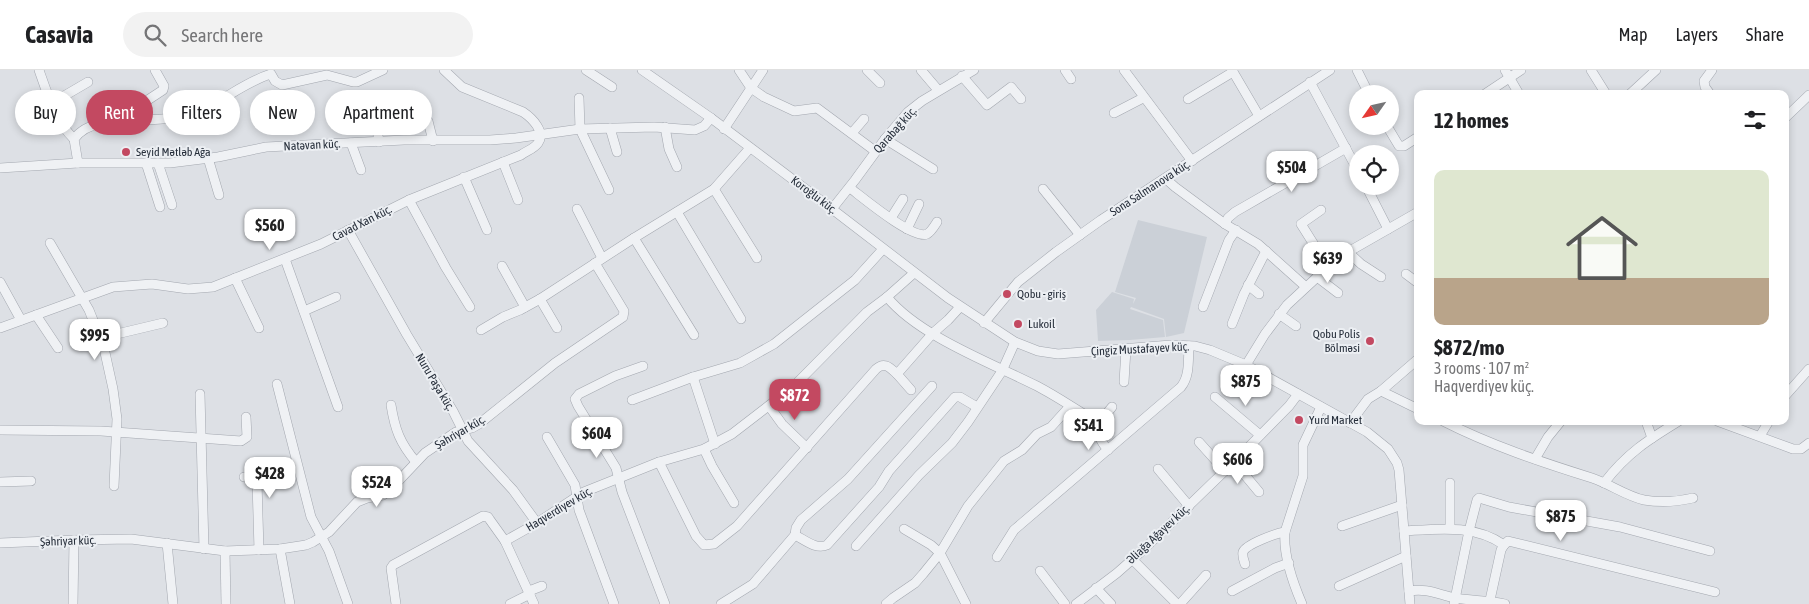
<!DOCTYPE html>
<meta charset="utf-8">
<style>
body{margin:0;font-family:"Asap Condensed",sans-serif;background:#f2f2f2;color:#202124;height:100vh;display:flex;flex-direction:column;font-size:19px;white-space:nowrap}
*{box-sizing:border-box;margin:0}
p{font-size:16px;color:#757577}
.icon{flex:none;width:28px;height:28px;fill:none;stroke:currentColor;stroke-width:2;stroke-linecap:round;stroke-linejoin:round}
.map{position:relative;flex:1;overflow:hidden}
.details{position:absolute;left:1414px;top:20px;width:375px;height:335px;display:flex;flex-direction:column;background:#fff;border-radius:10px;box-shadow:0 2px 8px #0003}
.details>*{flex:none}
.hud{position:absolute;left:15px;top:20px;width:475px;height:45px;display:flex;gap:10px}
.needle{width:32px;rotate:236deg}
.buttons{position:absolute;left:1349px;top:15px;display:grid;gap:10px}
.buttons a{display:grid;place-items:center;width:50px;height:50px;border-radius:50%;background:#fff;box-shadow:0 2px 8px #0003;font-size:25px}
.price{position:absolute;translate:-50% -42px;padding:0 11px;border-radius:10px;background:#fff;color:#222;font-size:16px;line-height:32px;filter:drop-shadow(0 1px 2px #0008)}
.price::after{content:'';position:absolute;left:50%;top:30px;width:15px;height:11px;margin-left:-8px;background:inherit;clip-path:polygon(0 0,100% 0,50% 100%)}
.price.current{background:#c34961;color:#fff}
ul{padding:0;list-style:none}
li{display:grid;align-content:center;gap:10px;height:265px;padding:0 20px}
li+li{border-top:1px solid #e0e0e0}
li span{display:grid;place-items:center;height:155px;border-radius:10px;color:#555}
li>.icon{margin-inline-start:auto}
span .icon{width:90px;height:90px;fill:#fffc;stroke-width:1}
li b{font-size:21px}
h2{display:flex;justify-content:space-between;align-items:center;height:60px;padding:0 20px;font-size:21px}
.pill{padding:0 18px;border-radius:22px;background:#fff;box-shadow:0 2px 8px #0003;font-size:18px;line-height:45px}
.pill.current{background:#c34961;color:#fff}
header{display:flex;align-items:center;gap:30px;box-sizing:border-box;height:70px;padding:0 25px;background:#fff;border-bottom:1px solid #e0e0e0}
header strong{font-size:24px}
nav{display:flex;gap:28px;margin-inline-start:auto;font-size:18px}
.search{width:350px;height:45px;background:#f2f2f2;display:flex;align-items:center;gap:12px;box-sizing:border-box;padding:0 18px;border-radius:28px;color:#757577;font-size:19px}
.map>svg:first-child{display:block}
.built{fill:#cbd0d7}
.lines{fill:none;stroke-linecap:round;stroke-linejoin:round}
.minor-casing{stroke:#a3a7af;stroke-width:10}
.minor{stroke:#eff1f4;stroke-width:9}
.poi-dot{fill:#c34961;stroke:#eceff3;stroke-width:2}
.labels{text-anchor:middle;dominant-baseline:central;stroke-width:4;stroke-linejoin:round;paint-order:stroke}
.street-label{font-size:12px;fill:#272f3b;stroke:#eceff3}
.poi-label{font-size:12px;fill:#272f3b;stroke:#eceff3;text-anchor:start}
</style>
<header>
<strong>Casavia</strong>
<div class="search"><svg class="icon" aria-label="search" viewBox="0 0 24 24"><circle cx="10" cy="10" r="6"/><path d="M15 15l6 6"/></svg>Search here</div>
<nav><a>Map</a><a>Layers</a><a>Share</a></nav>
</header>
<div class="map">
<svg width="1809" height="534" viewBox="0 0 1809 534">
<rect width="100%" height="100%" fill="#dde0e5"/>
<!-- built -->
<polygon class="built" points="1138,150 1207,167 1184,263 1166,267 1164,249 1131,237 1130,239 1163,250 1165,267 1130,270 1098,271 1096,240 1112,222 1134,229 1133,234 1136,228 1115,222"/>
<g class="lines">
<defs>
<g id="minor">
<path d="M39 0C47 23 56 52 74 69"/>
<polyline points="586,0 612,17"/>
<polyline points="642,0 711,48 832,139 948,228 1015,272 1038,281 1058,284 1171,275 1195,276 1210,280 1246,295 1367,362 1388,379 1397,393 1399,400 1410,534"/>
<polyline points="739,0 751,18 764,27 794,41 817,38 875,81"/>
<polyline points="867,0 880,13"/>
<polyline points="921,0 938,20"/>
<polyline points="1065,0 1071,9"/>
<polyline points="1124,0 1192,91"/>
<polyline points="1232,0 1259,46"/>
<polyline points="1357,0 1369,24"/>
<polyline points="1505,0 1519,24"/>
<polyline points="1591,0 1606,24"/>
<polyline points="962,6 987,35 1011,17 1021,29"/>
<polyline points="1310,12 1358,101"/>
<polyline points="1485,24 1521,0"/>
<polyline points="1630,24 1656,0"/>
<polyline points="1710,24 1705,17 1704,11 1712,0"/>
<polyline points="579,28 580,59 609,120"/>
<polyline points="1188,29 1233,2"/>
<polyline points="52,33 88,12"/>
<polyline points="1114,43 1143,28"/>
<polyline points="1785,48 1809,25"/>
<polyline points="123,50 128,43 163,20 164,16 155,0"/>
<polyline points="428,51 433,71"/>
<polyline points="1387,56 1399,76 1404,76 1418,67"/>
<polyline points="665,57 669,79 677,97"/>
<polyline points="610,58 617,82"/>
<polyline points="377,59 379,72"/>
<polyline points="724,59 763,0"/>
<polyline points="852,63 864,49"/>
<polyline points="885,69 933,99"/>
<polyline points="351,73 361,100"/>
<polyline points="208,88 219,125"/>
<polyline points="503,92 518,130"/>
<path d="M78 93 74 69C93 43 142 53 170 48 185 45 203 40 217 32 235 22 251 10 271 4L275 11 282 15 327 5 353 12H357L383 0"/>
<polyline points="146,93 160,137"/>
<polyline points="158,93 172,135"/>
<polyline points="0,98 78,93 170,93 218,87 266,77 404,70 490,70 516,68 580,59 654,57 695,60 704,56 711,48"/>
<polyline points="464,107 487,160"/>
<polyline points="1166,109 1175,117 1225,154 1258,174 1306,217"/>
<polyline points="1366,116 1388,159"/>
<path d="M850 118C862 127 913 170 927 164 931 162 935 155 937 152"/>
<polyline points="714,119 757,188"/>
<polyline points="1043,119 1080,165"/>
<polyline points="409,130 446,198 470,237"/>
<polyline points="577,139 602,188"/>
<polyline points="832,139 855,110 885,69 908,42 922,31 974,0"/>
<polyline points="1321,140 1301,154 1328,197"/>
<polyline points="677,142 741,249"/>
<polyline points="891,148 903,129"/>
<polyline points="1225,154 1228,148 1235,142 1346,78"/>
<polyline points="907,159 919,134"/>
<polyline points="348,160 407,265 453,341 468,371 513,420 537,453"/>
<polyline points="634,168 694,265"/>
<polyline points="50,173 89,240 104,278 113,319 117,349 114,416"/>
<polyline points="1348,182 1361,194 1381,207"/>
<polyline points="285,189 338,337"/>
<polyline points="502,196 525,237"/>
<polyline points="1406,204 1418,213"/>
<polyline points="1317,207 1338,223"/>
<polyline points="235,208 259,258"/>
<polyline points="0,212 21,250"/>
<polyline points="1248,215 1259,224"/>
<path d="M887 227C919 266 991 293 1037 316 1058 327 1078 341 1099 353 1097 365 1101 372 1108 380"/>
<polyline points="540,229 557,258"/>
<polyline points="1203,237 1229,170 1236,160"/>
<polyline points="304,241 336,227"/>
<polyline points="1279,244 1296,256"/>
<polyline points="36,245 58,278"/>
<polyline points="984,253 1018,212 1056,182 1101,150 1330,0"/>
<polyline points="1232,254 1244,224 1266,181"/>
<path d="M0 258 113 217 152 214 188 219 213 217 321 174 409 130 521 85C526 81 534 79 538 73 546 62 532 48 523 42L462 17 444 0"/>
<polyline points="481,260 503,247 520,240 540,229 634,168 714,119 750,78"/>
<polyline points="100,268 163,253"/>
<polyline points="1246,295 1265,264 1287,235 1328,197 1348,182 1418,142"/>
<polyline points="643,296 615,306 579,324 575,329 578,336 616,398 622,422 665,534"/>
<polyline points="897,304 911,320"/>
<polyline points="693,307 715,374"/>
<polyline points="1124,312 1126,279"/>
<polyline points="277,314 311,447 329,481 348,534"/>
<polyline points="1381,321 1418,339"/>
<polyline points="200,324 204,479"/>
<polyline points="1785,326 1809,299"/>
<polyline points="1215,327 1260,365"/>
<polyline points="632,330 693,307 740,293 774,274 855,210 883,179"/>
<path d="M391 335C395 360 400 373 416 392"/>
<polyline points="769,336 782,354 807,378"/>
<path d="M1443 351C1490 375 1541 392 1592 408 1610 414 1626 426 1644 430 1662 433 1676 432 1693 428"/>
<polyline points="1646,351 1652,368"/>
<polyline points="1717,351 1793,379 1801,379 1809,373"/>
<polyline points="1099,353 1112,337"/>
<polyline points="1350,353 1368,329 1381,321 1418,289"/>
<polyline points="0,360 101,361 241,371 247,367 246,347"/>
<polyline points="1760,366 1769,351"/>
<polyline points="547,367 575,415 579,440 614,534"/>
<polyline points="1199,372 1225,401"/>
<polyline points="704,379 712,396 734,433"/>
<polyline points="1535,389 1548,367 1561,351"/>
<path d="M659 392 696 466 704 475 714 474 737 456 876 299C885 291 890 298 897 304L933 263 948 250 960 237"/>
<polyline points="1234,392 1259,422"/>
<polyline points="1158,399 1189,436"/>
<polyline points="244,407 254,408 257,412 259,480"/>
<polyline points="0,412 31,411"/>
<polyline points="1450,413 1450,458"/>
<path d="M1604 413C1627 383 1648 370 1679 351"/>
<polyline points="1342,456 1402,435"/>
<polyline points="904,459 931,475 940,483 966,534"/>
<path d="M1404 461C1438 459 1474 454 1504 475L1508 471 1715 522"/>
<polyline points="795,465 796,458 801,450 848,409 932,316"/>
<polyline points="0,473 74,470 131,469 225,481 280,479 306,475 313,472 329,462 357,432 367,428 383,425 389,421 425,383 456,362 472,358 479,354 555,293 623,247 624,241 595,193"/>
<polyline points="167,473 173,534"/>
<polyline points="856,476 919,405 952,373 968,352 1002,301 1015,272"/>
<polyline points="280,479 290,534"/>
<polyline points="225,481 226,534"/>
<path d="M997 487 1014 460 1181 317C1190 306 1188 290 1189 276"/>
<polyline points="1132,489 1177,534"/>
<path d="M1245 494C1244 491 1242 486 1243 482 1246 474 1277 463 1285 462"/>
<polyline points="1040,501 1065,534"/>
<polyline points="1339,516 1406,486"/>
<polyline points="1096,518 1111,534"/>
<polyline points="529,521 542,516"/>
<polyline points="1232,521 1275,498 1289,493"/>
<path d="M1409 521C1427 518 1437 524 1455 528 1471 531 1488 530 1505 534"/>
<polyline points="1490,530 1501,480 1504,475"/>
<polyline points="73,534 74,470"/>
<polyline points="396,534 391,498 393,495 483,446 488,447 490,450 505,471"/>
<polyline points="510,534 530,524"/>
<polyline points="534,534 505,471 537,453 584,422 659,392 704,379 732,364 793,317 867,242 887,227 914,203"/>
<path d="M721 534 753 514 795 465C805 470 816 480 827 475L879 417 889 401 955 327H960L977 337"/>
<polyline points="886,534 893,528 915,513 923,504 940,483 968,436 1004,391 1022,380 1037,364 1051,357 1070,336"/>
<polyline points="1076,534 1117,503 1143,480 1234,392 1289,336 1298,324"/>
<polyline points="1180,534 1206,505"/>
<path d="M1302 534C1293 513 1283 485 1285 462L1303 406V375L1321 337"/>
<polyline points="1454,534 1469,461 1477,430 1479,428 1509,437 1620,457 1710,481"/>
</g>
</defs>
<!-- minor casing -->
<use href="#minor" class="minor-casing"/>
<!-- minor -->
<use href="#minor" class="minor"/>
</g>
<!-- markers -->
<g class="poi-dot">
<circle cx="126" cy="82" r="5"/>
<circle cx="1007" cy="224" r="5"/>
<circle cx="1018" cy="254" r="5"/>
<circle cx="1370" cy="271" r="5"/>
<circle cx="1299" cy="350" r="5"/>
</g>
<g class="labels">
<!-- street labels -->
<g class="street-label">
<text transform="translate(895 60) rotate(-48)">Qarabağ küç.</text>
<text transform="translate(312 75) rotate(-3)">Natəvan küç.</text>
<text transform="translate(1150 118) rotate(-33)">Sona Salmanova küç.</text>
<text transform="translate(814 125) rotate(37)">Koroğlu küç.</text>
<text transform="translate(362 153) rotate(-27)">Cavad Xan küç.</text>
<text transform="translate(1140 279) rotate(-3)">Çingiz Mustafayev küç.</text>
<text transform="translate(435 312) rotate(59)">Nuru Paşa küç.</text>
<text transform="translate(460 362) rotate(-30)">Şəhriyar küç.</text>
<text transform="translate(559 439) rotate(-31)">Haqverdiyev küç.</text>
<text transform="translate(1158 464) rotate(-43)">Əliağa Ağayev küç.</text>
<text transform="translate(68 471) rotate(-2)">Şəhriyar küç.</text>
</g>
<!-- poi labels -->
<g class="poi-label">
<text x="136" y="82">Seyid Mətləb Ağa</text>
<text x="1017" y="224">Qobu - giriş</text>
<text x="1028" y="254">Lukoil</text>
<text x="1360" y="264" text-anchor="end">Qobu Polis<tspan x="1360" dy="14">Bölməsi</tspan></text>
<text x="1309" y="350">Yurd Market</text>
</g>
</g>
</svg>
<div class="buttons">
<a><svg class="needle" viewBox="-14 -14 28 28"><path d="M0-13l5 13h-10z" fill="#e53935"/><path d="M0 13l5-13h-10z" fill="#757577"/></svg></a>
<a><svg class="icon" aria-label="locate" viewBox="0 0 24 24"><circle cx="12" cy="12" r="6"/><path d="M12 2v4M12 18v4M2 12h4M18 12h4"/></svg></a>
</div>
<b class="price" style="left:1292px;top:123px">$504</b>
<b class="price" style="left:270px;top:181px">$560</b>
<b class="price" style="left:1328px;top:214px">$639</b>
<b class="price" style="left:95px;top:291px">$995</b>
<b class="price" style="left:1246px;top:337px">$875</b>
<b class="price current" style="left:795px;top:351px">$872</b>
<b class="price" style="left:1089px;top:381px">$541</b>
<b class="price" style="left:597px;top:389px">$604</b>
<b class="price" style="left:1238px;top:415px">$606</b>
<b class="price" style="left:270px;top:429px">$428</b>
<b class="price" style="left:377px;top:438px">$524</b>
<b class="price" style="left:1561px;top:472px">$875</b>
<div class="hud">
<a class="pill">Buy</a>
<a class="pill current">Rent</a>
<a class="pill">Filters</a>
<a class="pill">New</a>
<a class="pill">Apartment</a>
</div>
<section class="details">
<h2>12 homes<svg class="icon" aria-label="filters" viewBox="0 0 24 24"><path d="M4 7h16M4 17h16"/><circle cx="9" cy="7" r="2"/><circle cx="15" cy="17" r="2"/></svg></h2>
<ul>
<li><span style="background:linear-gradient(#dfe7d0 70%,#b9a48a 0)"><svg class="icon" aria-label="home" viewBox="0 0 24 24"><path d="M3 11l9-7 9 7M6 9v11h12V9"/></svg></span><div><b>$872/mo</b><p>3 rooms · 107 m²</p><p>Haqverdiyev küç.</p></div></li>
</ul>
</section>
</div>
